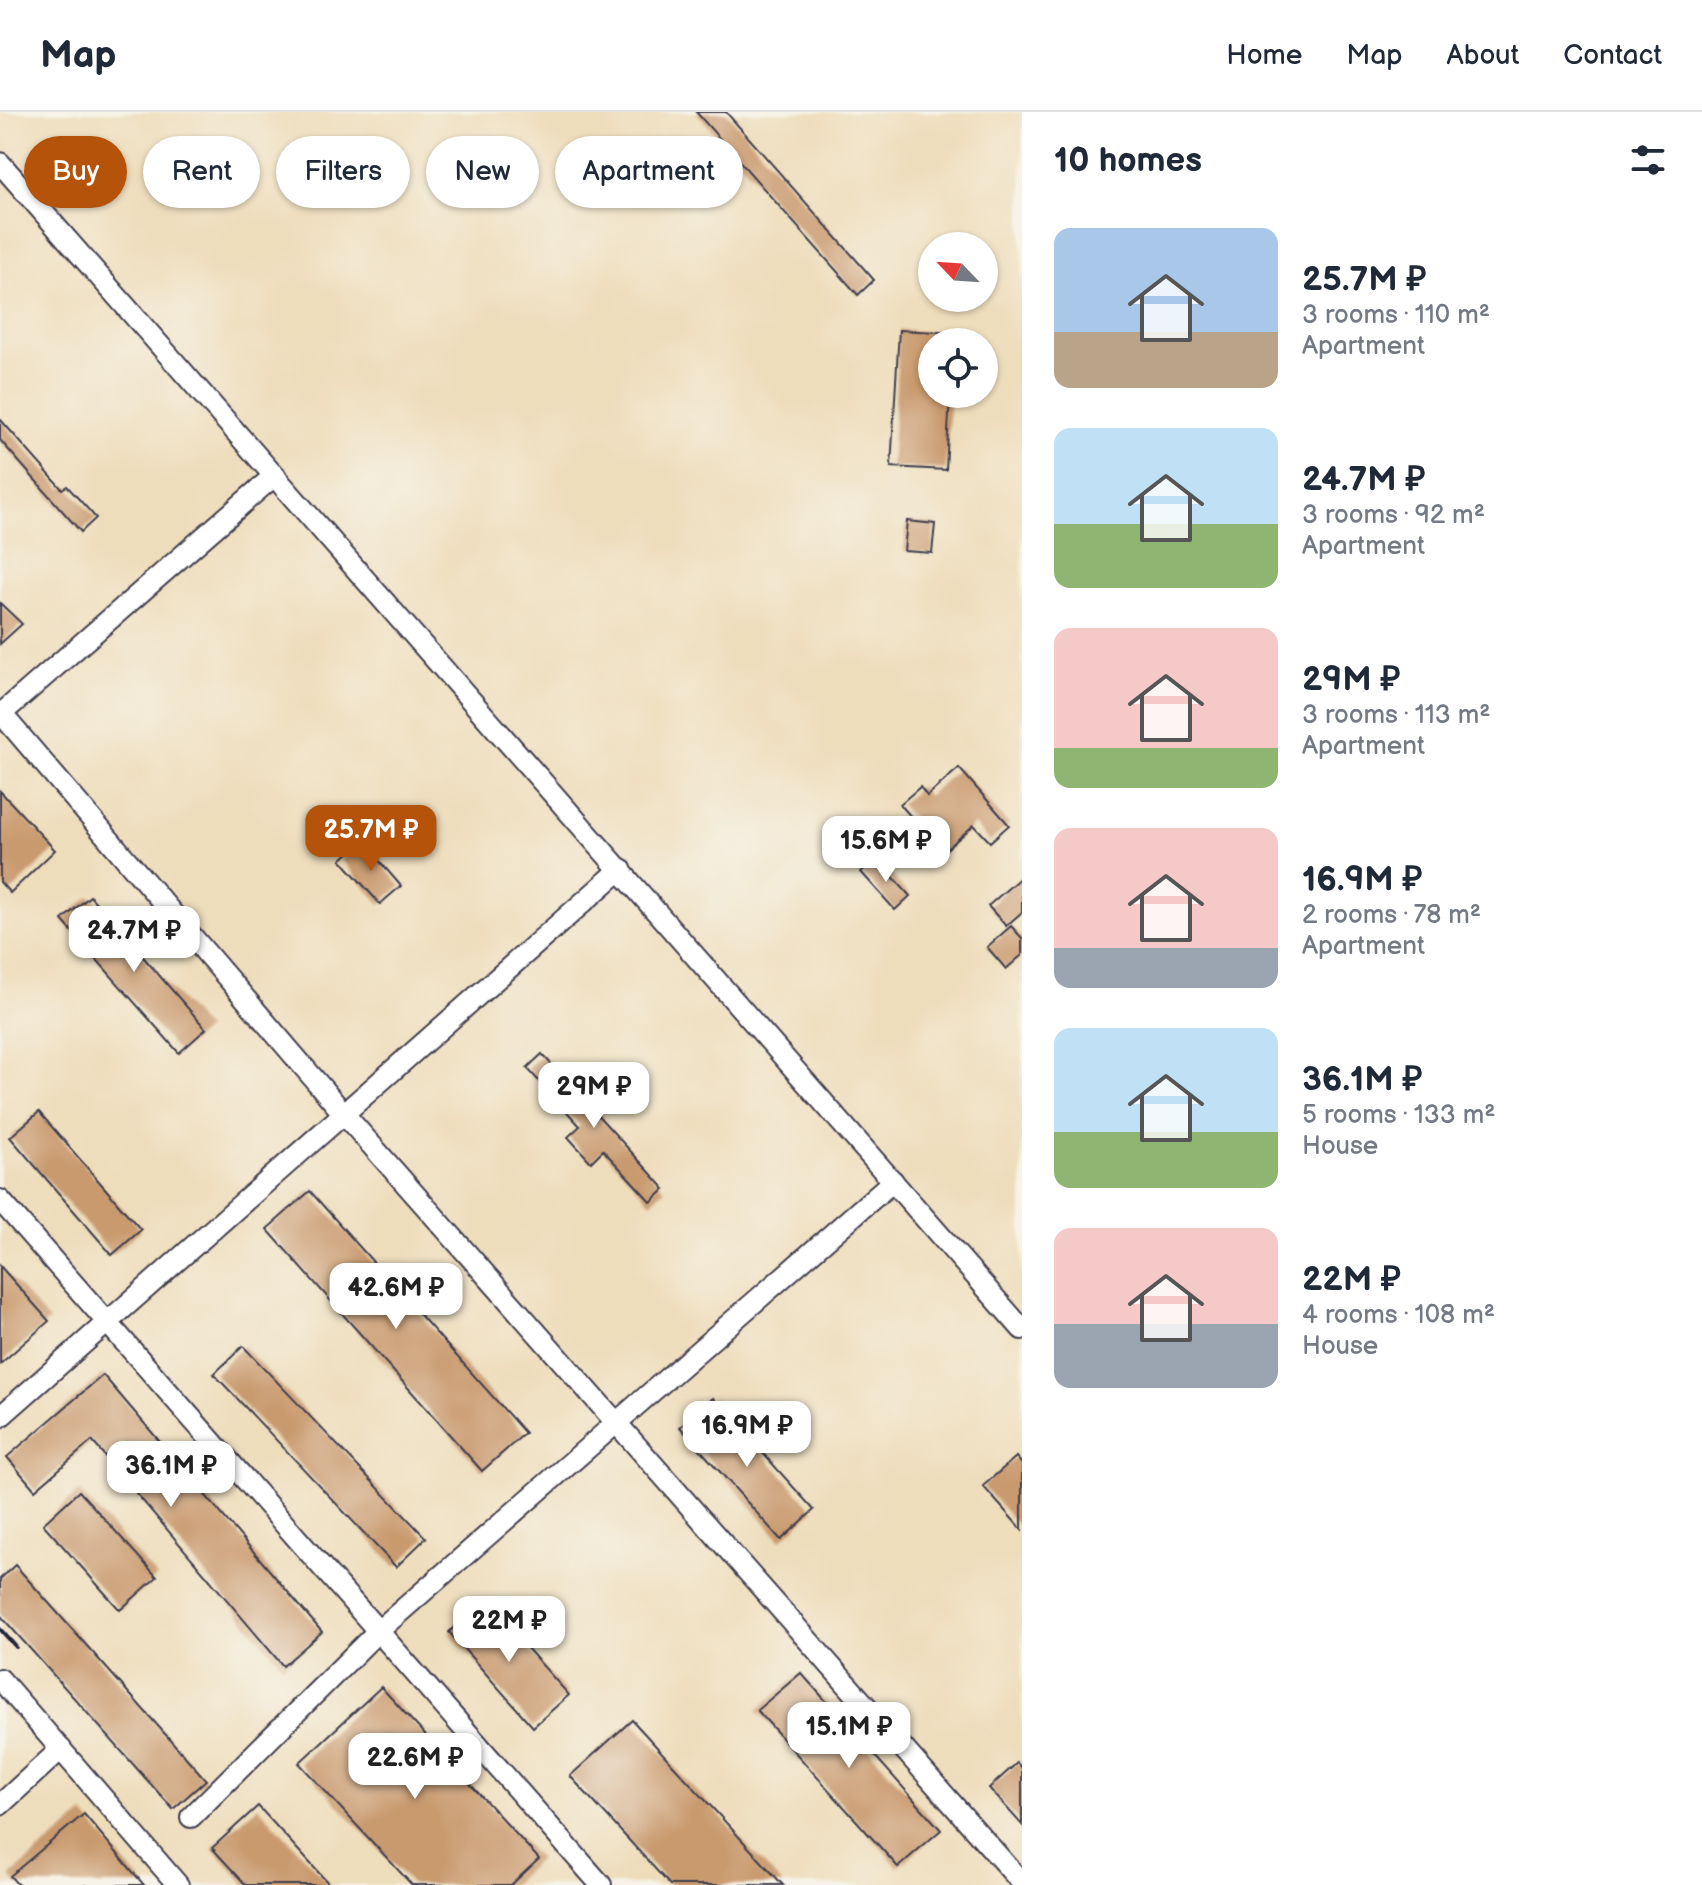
<!DOCTYPE html>
<meta charset="utf-8">
<style>
body{margin:0;font-family:"Balsamiq Sans",sans-serif;background:#f2f2f3;color:#1f2937;height:100vh;display:flex;flex-direction:column;font-size:30px;white-space:nowrap}
*{box-sizing:border-box;margin:0}
p{font-size:26px;color:#747a83}
.icon{flex:none;width:44px;height:44px;fill:none;stroke:currentColor;stroke-width:2;stroke-linecap:round;stroke-linejoin:round}
.map{position:relative;flex:1;overflow:hidden}
.side{display:flex;flex-direction:column;background:#fff;width:680px}
.side>*{flex:none}
.hud{position:absolute;left:24px;top:24px;width:760px;height:72px;display:flex;gap:16px}
.needle{width:52px;rotate:295deg}
.tools{position:absolute;left:918px;top:120px;display:grid;gap:16px}
.tools a{display:grid;place-items:center;width:80px;height:80px;border-radius:50%;background:#fff;box-shadow:0 2px 6px #0004;font-size:40px}
.price{position:absolute;translate:-50% -68px;padding:0 18px;border-radius:16px;background:#fff;color:#222;font-size:26px;line-height:52px;filter:drop-shadow(0 2px 4px #0008)}
.price::after{content:'';position:absolute;left:50%;top:48px;width:24px;height:18px;margin-left:-12px;background:inherit;clip-path:polygon(0 0,100% 0,50% 100%)}
.price.active{background:#b45309;color:#fff}
ul{padding:0;list-style:none}
li{display:flex;align-items:center;gap:24px;height:200px;padding:0 32px}
li span{display:grid;place-items:center;flex:none;width:224px;height:160px;border-radius:16px;color:#555}
li>.icon{margin-inline-start:auto}
span .icon{width:96px;height:96px;fill:#fffc;stroke-width:1}
li b{font-size:34px}
h2{display:flex;justify-content:space-between;align-items:center;height:96px;padding:0 32px;font-size:34px}
.pill{padding:0 28px;border-radius:36px;background:#fff;box-shadow:0 2px 6px #0004;font-size:28px;line-height:72px}
.pill.active{background:#b45309;color:#fff}
header{display:flex;align-items:center;gap:48px;box-sizing:border-box;height:112px;padding:0 40px;background:#fff;border-bottom:2px solid #e0e1e3}
header strong{font-size:38px}
nav{display:flex;gap:44px;margin-inline-start:auto;font-size:28px}
main{display:flex;flex:1;min-height:0}
.map>svg:first-child{display:block}
.building{fill:#c99a6e}
.lines{fill:none;stroke-linecap:round;stroke-linejoin:round}
.minor-casing{stroke:#413e4e;stroke-width:24}
.minor{stroke:#fff;stroke-width:20}
.rail{stroke:#22223b;stroke-width:4}
</style>
<header>
<strong>Map</strong>
<nav><a>Home</a><a>Map</a><a>About</a><a>Contact</a></nav>
</header>
<main>
<div class="map">
<svg width="1022" height="1773" viewBox="0 0 1022 1773">
<rect width="100%" height="100%" fill="#f7f3e8"/>
<filter id="ink" filterUnits="userSpaceOnUse"><feTurbulence type="fractalNoise" baseFrequency=".0125" numOctaves="2"/><feDisplacementMap in="SourceGraphic" scale="16" xChannelSelector="R" yChannelSelector="G"/><feConvolveMatrix kernelMatrix="1 2 1 2 8 2 1 2 1" color-interpolation-filters="sRGB"/></filter>
<filter id="wash" filterUnits="userSpaceOnUse"><feTurbulence type="fractalNoise" baseFrequency=".006" numOctaves="4" result="noise"/><feDisplacementMap in="SourceGraphic" scale="32" xChannelSelector="R" yChannelSelector="G"/><feGaussianBlur stdDeviation="1.8" result="paint"/><feColorMatrix in="noise" values="0 0 0 0 0 0 0 0 0 0 0 0 0 0 0 0 0 1.4 0 .05"/><feComposite in="paint" operator="in"/></filter>
<g filter="url(#wash)">
<rect width="100%" height="100%" fill="#edb"/>
<g id="blocks">
<!-- building -->
<g class="building">
<polygon points="696,0 726,0 874,168 858,183"/>
<polygon points="899,218 955,221 955,230 932,230 932,282 950,282 946,358 891,355"/>
<polygon points="0,307 62,377 67,374 96,406 81,420 0,328"/>
<polygon points="907,409 935,412 932,441 904,439"/>
<polygon points="0,491 22,512 0,532"/>
<polygon points="959,656 1009,713 990,730 974,713 942,741 900,692 920,675 927,684"/>
<polygon points="0,679 55,738 10,781 0,770"/>
<polygon points="362,729 401,774 380,792 341,748"/>
<polygon points="876,746 910,784 895,798 861,760"/>
<polygon points="1022,764 1022,800 1006,814 988,794"/>
<polygon points="90,784 206,917 179,941 62,808"/>
<polygon points="1011,814 1022,826 1022,843 1006,857 987,835"/>
<polygon points="542,942 665,1077 651,1090 603,1038 591,1050 568,1025 580,1014 527,956"/>
<polygon points="39,1000 141,1118 112,1143 10,1025"/>
<polygon points="310,1079 525,1321 482,1359 267,1117"/>
<polygon points="0,1154 49,1209 0,1252"/>
<polygon points="243,1234 426,1426 396,1455 214,1262"/>
<polygon points="103,1263 322,1520 283,1554 92,1329 35,1378 7,1345"/>
<polygon points="713,1286 814,1398 781,1428 680,1315"/>
<polygon points="1016,1345 1022,1352 1022,1418 983,1374"/>
<polygon points="79,1379 157,1465 120,1498 43,1412"/>
<polygon points="15,1453 206,1668 173,1697 0,1503 0,1467"/>
<polygon points="484,1488 569,1583 533,1615 449,1520"/>
<polygon points="801,1561 941,1718 898,1755 757,1598"/>
<polygon points="381,1575 539,1747 511,1773 412,1773 299,1651"/>
<polygon points="632,1608 783,1773 670,1773 570,1664"/>
<polygon points="1017,1651 1022,1656 1022,1713 989,1676"/>
<polygon points="258,1694 330,1773 246,1773 212,1736"/>
<polygon points="84,1702 144,1773 18,1773 10,1764"/>
</g>
</g>
</g>
<g filter="url(#ink)">
<use href="#blocks" fill-opacity="0" stroke="#413e4e" stroke-width="2"/>
<g class="lines">
<defs>
<g id="minor">
<polyline points="0,51 1022,1217"/>
<polyline points="0,600 344,1002 1022,1771"/>
<polyline points="0,603 275,363"/>
<polyline points="0,1088 601,1773"/>
<polyline points="0,1305 621,757"/>
<polyline points="0,1567 178,1773"/>
<polyline points="0,1693 61,1637"/>
<polyline points="191,1705 377,1520 893,1069"/>
</g>
</defs>
<!-- minor casing -->
<use href="#minor" class="minor-casing"/>
<!-- minor -->
<use href="#minor" class="minor"/>
<!-- rail -->
<polyline class="rail" points="0,1517 16,1535"/>
</g>
</g>
</svg>
<div class="tools">
<a><svg class="needle" viewBox="-14 -14 28 28"><path d="M0-13l5 13h-10z" fill="#e53935"/><path d="M0 13l5-13h-10z" fill="#747a83"/></svg></a>
<a><svg class="icon" aria-label="locate" viewBox="0 0 24 24"><circle cx="12" cy="12" r="6"/><path d="M12 2v4M12 18v4M2 12h4M18 12h4"/></svg></a>
</div>
<b class="price active" style="left:371px;top:761px">25.7M ₽</b>
<b class="price" style="left:886px;top:772px">15.6M ₽</b>
<b class="price" style="left:134px;top:862px">24.7M ₽</b>
<b class="price" style="left:594px;top:1018px">29M ₽</b>
<b class="price" style="left:396px;top:1219px">42.6M ₽</b>
<b class="price" style="left:747px;top:1357px">16.9M ₽</b>
<b class="price" style="left:171px;top:1397px">36.1M ₽</b>
<b class="price" style="left:509px;top:1552px">22M ₽</b>
<b class="price" style="left:849px;top:1658px">15.1M ₽</b>
<b class="price" style="left:415px;top:1689px">22.6M ₽</b>
<div class="hud">
<a class="pill active">Buy</a>
<a class="pill">Rent</a>
<a class="pill">Filters</a>
<a class="pill">New</a>
<a class="pill">Apartment</a>
</div>
</div>
<section class="side">
<h2>10 homes<svg class="icon" aria-label="filters" viewBox="0 0 24 24"><path d="M4 7h16M4 17h16"/><circle cx="9" cy="7" r="2"/><circle cx="15" cy="17" r="2"/></svg></h2>
<ul>
<li><span style="background:linear-gradient(#a9c7e8 65%,#b9a48a 0)"><svg class="icon" aria-label="home" viewBox="0 0 24 24"><path d="M3 11l9-7 9 7M6 9v11h12V9"/></svg></span><div><b>25.7M ₽</b><p>3 rooms · 110 m²</p><p>Apartment</p></div></li>
<li><span style="background:linear-gradient(#bfe0f5 60%,#8fb573 0)"><svg class="icon" aria-label="home" viewBox="0 0 24 24"><path d="M3 11l9-7 9 7M6 9v11h12V9"/></svg></span><div><b>24.7M ₽</b><p>3 rooms · 92 m²</p><p>Apartment</p></div></li>
<li><span style="background:linear-gradient(#f6c9c9 75%,#8fb573 0)"><svg class="icon" aria-label="home" viewBox="0 0 24 24"><path d="M3 11l9-7 9 7M6 9v11h12V9"/></svg></span><div><b>29M ₽</b><p>3 rooms · 113 m²</p><p>Apartment</p></div></li>
<li><span style="background:linear-gradient(#f6c9c9 75%,#9aa5b1 0)"><svg class="icon" aria-label="home" viewBox="0 0 24 24"><path d="M3 11l9-7 9 7M6 9v11h12V9"/></svg></span><div><b>16.9M ₽</b><p>2 rooms · 78 m²</p><p>Apartment</p></div></li>
<li><span style="background:linear-gradient(#bfe0f5 65%,#8fb573 0)"><svg class="icon" aria-label="home" viewBox="0 0 24 24"><path d="M3 11l9-7 9 7M6 9v11h12V9"/></svg></span><div><b>36.1M ₽</b><p>5 rooms · 133 m²</p><p>House</p></div></li>
<li><span style="background:linear-gradient(#f6c9c9 60%,#9aa5b1 0)"><svg class="icon" aria-label="home" viewBox="0 0 24 24"><path d="M3 11l9-7 9 7M6 9v11h12V9"/></svg></span><div><b>22M ₽</b><p>4 rooms · 108 m²</p><p>House</p></div></li>
</ul>
</section>
</main>
